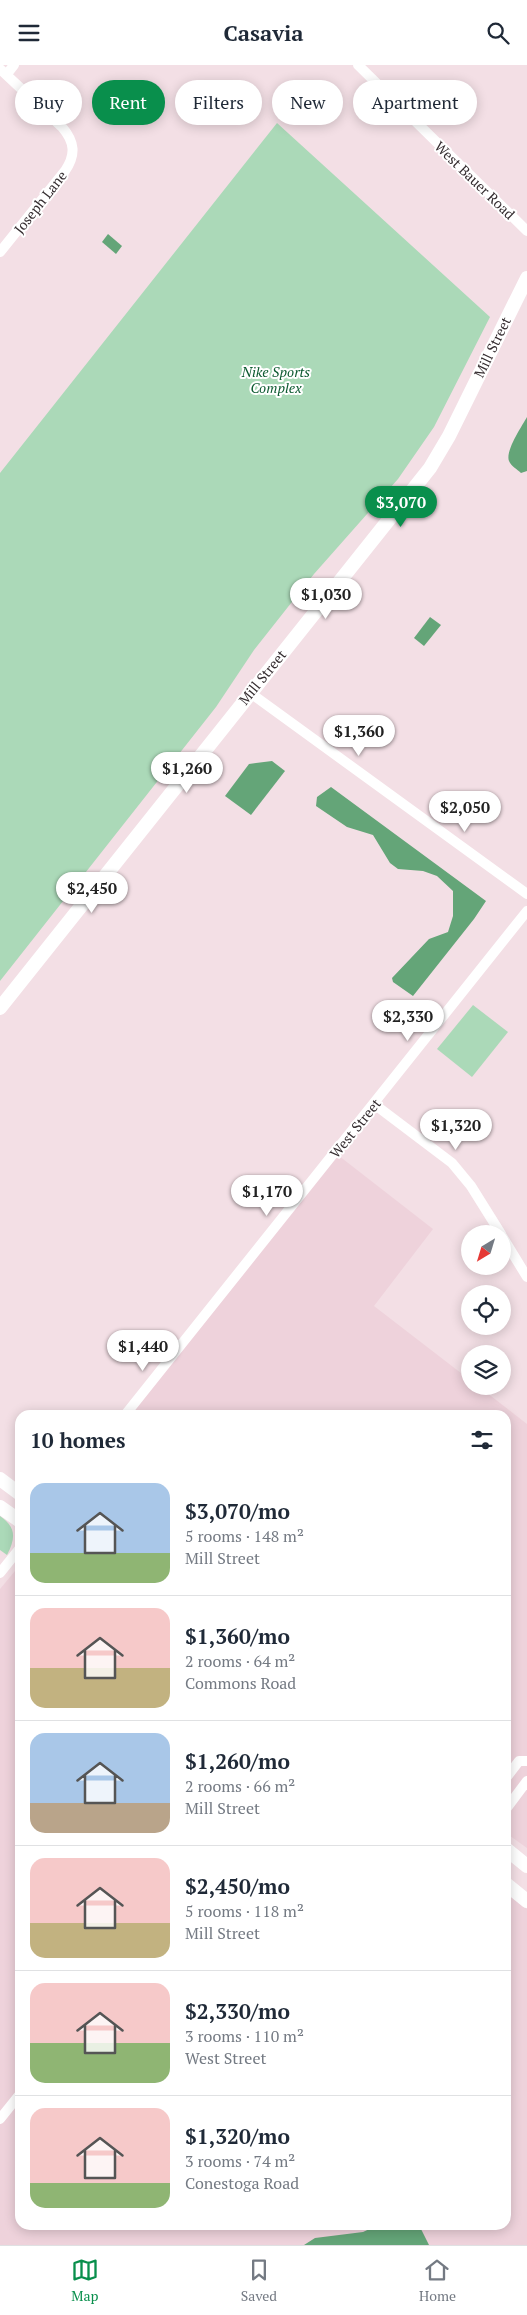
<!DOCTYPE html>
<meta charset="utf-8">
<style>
body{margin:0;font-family:"PT Serif",serif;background:#f2f2f3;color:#1f2937;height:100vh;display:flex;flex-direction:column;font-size:19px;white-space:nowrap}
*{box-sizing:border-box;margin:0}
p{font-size:16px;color:#747a83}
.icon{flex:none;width:28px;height:28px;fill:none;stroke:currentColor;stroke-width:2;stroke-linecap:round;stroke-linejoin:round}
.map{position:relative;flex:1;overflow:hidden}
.drawer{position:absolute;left:15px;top:1345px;width:496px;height:820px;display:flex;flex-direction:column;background:#fff;border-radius:15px;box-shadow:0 2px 12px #0003}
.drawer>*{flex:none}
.hud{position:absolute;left:15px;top:15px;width:498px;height:45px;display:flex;gap:10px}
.needle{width:32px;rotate:218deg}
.buttons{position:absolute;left:461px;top:1160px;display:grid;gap:10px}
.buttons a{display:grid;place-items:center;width:50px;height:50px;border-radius:50%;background:#fff;box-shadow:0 2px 12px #0003;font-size:25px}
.price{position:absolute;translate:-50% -42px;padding:0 11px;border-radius:18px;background:#fff;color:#222;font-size:16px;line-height:32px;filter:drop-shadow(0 1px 2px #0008)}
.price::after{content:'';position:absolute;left:50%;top:30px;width:15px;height:11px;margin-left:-8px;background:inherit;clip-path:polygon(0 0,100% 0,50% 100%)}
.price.current{background:#098f4c;color:#fff}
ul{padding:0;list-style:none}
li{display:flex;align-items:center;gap:15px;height:125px;padding:0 15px}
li+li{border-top:1px solid #e0e1e3}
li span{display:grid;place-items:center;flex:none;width:140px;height:100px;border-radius:15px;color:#555}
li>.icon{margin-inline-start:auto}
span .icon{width:60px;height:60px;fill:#fffc;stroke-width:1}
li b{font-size:21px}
h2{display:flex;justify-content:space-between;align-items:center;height:60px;padding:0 15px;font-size:21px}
.pill{padding:0 18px;border-radius:22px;background:#fff;box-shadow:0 2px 12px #0003;font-size:18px;line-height:45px}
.pill.current{background:#098f4c;color:#fff}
header{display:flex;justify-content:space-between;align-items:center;height:65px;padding:0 15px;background:#fff;font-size:22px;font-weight:700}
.tabs{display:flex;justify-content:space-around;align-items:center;height:70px;border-top:1px solid #e0e1e3;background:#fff;font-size:14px;color:#747a83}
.tabs a{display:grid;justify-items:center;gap:2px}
.tabs .current{color:#098f4c}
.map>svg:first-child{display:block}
.built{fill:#eed2db}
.green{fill:#abd9b8}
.water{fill:#64a578}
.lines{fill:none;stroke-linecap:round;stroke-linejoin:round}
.street{stroke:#fff;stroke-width:10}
.secondary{stroke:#fff;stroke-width:14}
.labels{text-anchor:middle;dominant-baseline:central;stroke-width:4;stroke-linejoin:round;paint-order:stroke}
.street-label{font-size:14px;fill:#352d30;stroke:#fff}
.park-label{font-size:14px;font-style:italic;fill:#0b592f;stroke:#fff}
</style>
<header><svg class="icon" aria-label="menu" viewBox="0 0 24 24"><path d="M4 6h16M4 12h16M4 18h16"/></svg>Casavia<svg class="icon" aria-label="search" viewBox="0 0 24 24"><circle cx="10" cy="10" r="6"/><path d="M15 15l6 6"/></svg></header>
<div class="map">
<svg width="527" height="2180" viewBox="0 0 527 2180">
<rect width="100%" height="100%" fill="#f3dfe5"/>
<!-- built -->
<g class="built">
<polygon points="334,1087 433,1164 374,1241 470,1315 470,1321 478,1321 527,1359 527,1783 506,1768 506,1350 124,1350"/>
<polygon points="20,1500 20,2160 506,2160 506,1827 527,1844 527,2180 0,2180 0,1524"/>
</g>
<!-- green -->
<g class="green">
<polygon points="277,58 490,252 434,362 398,414 314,509 254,585 216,642 0,916 0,408"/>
<polygon points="473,940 508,967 472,1012 437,984"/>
<path d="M0 1451C16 1462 16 1473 7 1490L0 1485Z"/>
</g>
<!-- water -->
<g class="water">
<polygon points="108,169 122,181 116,189 102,177"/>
<path d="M527 352V406L521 408C517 404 511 401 509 396 505 386 522 361 527 352Z"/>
<polygon points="430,552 441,560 424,581 414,573"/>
<polygon points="272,696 285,706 251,750 225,731 249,699"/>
<polygon points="331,722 486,836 474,854 413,931 393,917 392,913 429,874 448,867 453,851 453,826 437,811 423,806 398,804 390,798 373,770 347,762 316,741 317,732"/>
<polygon points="378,2160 419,2160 429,2180 304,2180 315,2173 363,2167"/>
</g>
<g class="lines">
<!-- street -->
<g class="street">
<polyline points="358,0 527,166"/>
<path d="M0 4 62 62C75 77 76 90 65 106L0 187"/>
<polyline points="7,9 14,0"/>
<polyline points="249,627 527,829"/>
<polyline points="374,1039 452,1098 471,1121 501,1169"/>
<polyline points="502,1171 527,1212"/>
<polyline points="125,1350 527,846"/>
<polyline points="0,1508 20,1483"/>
<polyline points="506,1713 519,1696 527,1696"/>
<polyline points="506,1744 527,1716"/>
<polyline points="0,2054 20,2029"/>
</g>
<!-- secondary -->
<g class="secondary">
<polyline points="0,943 430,403 449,371 527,213"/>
<polyline points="0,1414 20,1429"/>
<polyline points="0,1442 20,1456"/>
<polyline points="506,1784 527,1801"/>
<polyline points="506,1819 527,1836"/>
</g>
</g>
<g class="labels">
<!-- street labels -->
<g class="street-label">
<text transform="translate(475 115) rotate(44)">West Bauer Road</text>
<text transform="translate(40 137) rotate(-52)">Joseph Lane</text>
<text transform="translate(492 282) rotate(-64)">Mill Street</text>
<text transform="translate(262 612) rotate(-51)">Mill Street</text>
<text transform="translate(355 1063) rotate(-51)">West Street</text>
</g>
<!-- park labels -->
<g class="park-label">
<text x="276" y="306">Nike Sports<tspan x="276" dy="16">Complex</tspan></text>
</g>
</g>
</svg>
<div class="buttons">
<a><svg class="needle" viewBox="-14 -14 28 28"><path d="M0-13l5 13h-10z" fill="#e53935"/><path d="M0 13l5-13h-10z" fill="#747a83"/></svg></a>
<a><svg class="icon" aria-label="locate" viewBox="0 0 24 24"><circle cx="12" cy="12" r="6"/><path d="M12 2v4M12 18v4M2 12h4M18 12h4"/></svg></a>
<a><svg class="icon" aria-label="layers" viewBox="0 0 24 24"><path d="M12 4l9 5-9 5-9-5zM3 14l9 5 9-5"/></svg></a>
</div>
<b class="price current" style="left:401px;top:463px">$3,070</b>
<b class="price" style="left:326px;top:555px">$1,030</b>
<b class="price" style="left:359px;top:692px">$1,360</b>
<b class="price" style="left:187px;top:729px">$1,260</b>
<b class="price" style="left:465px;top:768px">$2,050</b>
<b class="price" style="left:92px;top:849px">$2,450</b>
<b class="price" style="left:408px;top:977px">$2,330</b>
<b class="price" style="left:456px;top:1086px">$1,320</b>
<b class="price" style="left:267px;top:1152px">$1,170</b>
<b class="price" style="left:143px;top:1307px">$1,440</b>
<div class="hud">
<a class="pill">Buy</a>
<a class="pill current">Rent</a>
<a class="pill">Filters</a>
<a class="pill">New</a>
<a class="pill">Apartment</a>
</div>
<section class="drawer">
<h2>10 homes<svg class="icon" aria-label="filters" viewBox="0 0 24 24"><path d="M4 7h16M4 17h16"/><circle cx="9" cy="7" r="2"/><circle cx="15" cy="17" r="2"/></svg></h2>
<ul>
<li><span style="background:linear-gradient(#a9c7e8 70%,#8fb573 0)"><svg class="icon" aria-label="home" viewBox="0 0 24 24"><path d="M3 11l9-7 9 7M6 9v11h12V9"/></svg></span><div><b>$3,070/mo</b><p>5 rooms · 148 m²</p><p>Mill Street</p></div></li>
<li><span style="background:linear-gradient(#f6c9c9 60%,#c2b280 0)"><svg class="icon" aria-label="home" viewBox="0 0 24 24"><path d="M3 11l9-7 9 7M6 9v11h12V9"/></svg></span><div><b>$1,360/mo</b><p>2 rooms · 64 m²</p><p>Commons Road</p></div></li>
<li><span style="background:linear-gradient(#a9c7e8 70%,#b9a48a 0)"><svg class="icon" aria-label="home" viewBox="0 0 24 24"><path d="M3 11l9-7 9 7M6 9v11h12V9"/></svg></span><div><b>$1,260/mo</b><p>2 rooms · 66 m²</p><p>Mill Street</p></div></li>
<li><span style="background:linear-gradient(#f6c9c9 65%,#c2b280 0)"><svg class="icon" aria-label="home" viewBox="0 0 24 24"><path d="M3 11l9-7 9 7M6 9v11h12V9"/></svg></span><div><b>$2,450/mo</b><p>5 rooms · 118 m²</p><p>Mill Street</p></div></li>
<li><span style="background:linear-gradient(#f6c9c9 60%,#8fb573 0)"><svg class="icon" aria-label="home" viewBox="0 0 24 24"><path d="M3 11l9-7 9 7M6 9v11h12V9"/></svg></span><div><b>$2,330/mo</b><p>3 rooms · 110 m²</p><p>West Street</p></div></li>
<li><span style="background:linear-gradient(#f6c9c9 75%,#8fb573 0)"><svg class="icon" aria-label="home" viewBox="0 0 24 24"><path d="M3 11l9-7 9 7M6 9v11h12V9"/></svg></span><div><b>$1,320/mo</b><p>3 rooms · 74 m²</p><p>Conestoga Road</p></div></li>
</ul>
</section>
</div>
<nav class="tabs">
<a class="current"><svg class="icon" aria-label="map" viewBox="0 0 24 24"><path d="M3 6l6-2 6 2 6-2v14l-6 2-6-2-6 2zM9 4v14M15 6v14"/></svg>Map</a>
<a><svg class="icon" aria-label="saved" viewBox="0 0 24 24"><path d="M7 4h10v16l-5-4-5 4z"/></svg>Saved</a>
<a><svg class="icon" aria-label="home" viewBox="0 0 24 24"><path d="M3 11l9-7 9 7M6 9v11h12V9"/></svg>Home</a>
</nav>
